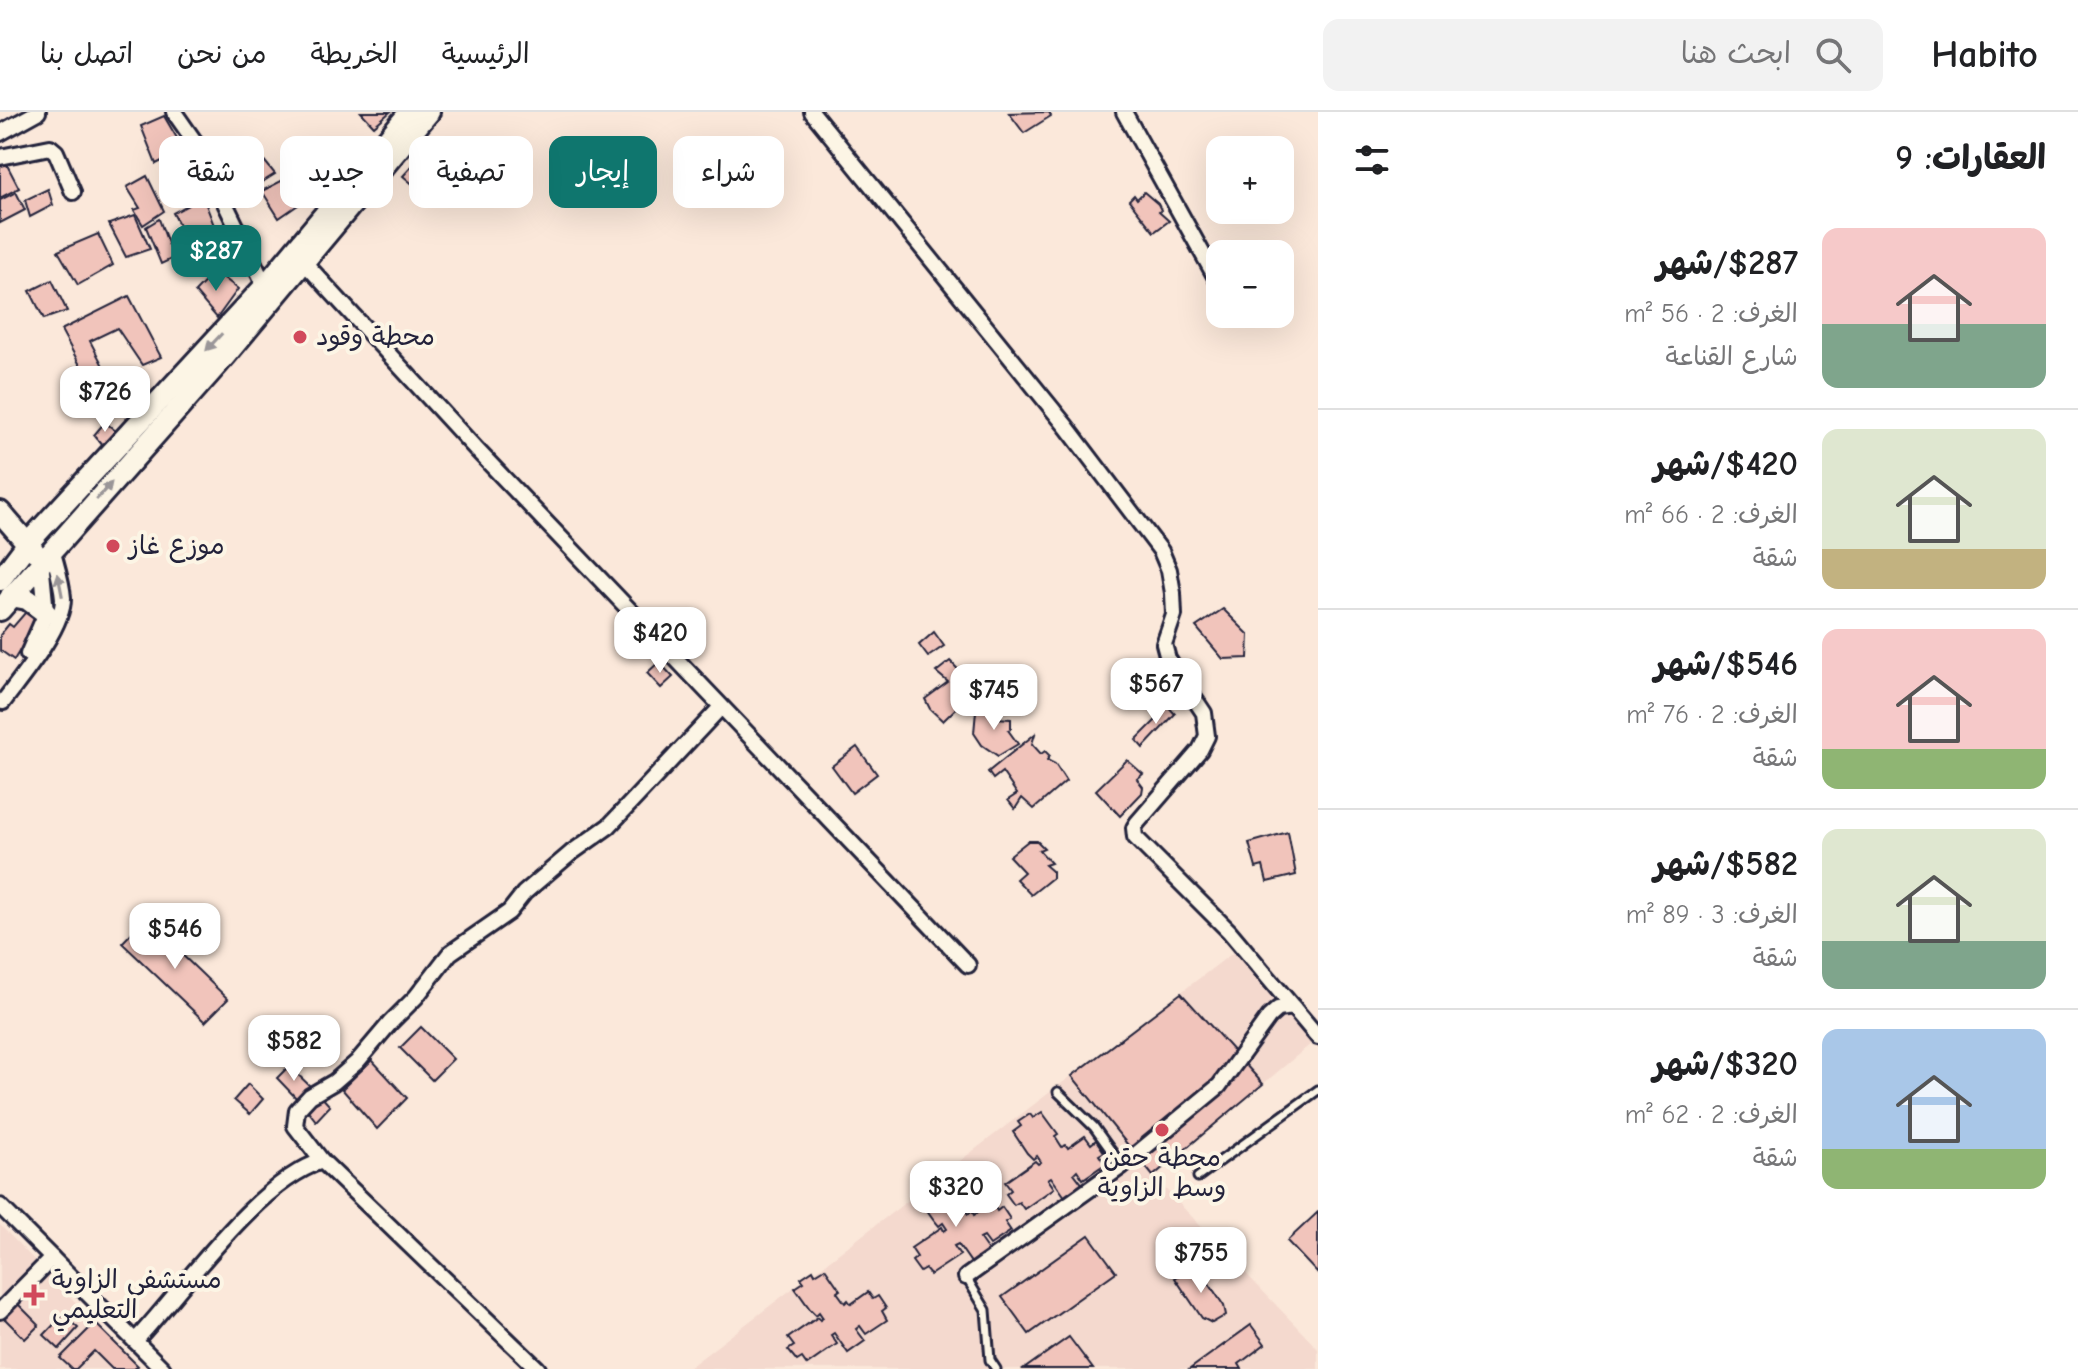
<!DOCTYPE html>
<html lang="ar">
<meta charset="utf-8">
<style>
body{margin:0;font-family:"Comic Neue","Playpen Sans Arabic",sans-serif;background:#f2f2f2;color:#202124;direction:rtl;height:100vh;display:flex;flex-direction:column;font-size:30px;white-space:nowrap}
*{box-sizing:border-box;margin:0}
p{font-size:26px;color:#757577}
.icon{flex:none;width:44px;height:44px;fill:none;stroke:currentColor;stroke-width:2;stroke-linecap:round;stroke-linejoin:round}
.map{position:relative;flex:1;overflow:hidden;direction:ltr}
.sheet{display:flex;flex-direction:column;background:#fff;width:760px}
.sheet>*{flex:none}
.top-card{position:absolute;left:24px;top:24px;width:760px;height:72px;direction:rtl;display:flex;gap:16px}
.tools{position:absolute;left:1206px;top:24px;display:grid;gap:16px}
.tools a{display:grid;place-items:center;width:88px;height:88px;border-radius:16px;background:#fff;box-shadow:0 8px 32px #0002;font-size:40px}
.price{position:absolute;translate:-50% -68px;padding:0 18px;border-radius:16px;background:#fff;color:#222;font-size:26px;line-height:52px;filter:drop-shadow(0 2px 4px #0008)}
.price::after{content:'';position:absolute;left:50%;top:48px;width:24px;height:18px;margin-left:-12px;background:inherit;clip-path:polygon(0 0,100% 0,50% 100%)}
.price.selected{background:#0f766e;color:#fff}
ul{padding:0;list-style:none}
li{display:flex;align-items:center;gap:24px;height:200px;padding:0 32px}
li+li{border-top:2px solid #e0e0e0}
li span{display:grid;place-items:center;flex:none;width:224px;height:160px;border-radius:16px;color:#555}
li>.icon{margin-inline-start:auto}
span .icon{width:96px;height:96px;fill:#fffc;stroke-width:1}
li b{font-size:34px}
h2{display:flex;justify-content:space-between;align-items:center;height:96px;padding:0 32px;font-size:34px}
.chip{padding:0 28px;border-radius:16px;background:#fff;box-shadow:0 8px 32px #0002;font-size:28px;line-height:72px}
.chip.selected{background:#0f766e;color:#fff}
header{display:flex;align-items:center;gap:48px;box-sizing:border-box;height:112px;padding:0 40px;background:#fff;border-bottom:2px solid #e0e0e0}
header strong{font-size:38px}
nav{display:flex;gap:44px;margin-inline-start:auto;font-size:28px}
.search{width:560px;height:72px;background:#f2f2f2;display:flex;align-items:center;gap:20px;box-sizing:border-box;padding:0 28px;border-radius:16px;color:#757577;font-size:30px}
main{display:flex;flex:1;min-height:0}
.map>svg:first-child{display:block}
.built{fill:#f4d9ce}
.building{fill:#f1c4bb;stroke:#22223b;stroke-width:2}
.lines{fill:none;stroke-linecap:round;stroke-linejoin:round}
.lane-casing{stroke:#22223b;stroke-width:13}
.street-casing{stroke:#22223b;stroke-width:20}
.secondary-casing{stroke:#22223b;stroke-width:26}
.lane{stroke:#fcf5e5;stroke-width:7}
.street{stroke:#fcf5e5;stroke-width:14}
.secondary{stroke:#fcf5e5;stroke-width:20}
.oneway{fill:#9a9698}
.poi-dot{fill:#d1495b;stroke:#fcf5e5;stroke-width:3}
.labels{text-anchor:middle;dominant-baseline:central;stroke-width:8;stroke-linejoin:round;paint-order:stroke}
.poi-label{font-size:26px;fill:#22223b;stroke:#fcf5e5;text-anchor:start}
</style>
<header>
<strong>Habito</strong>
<div class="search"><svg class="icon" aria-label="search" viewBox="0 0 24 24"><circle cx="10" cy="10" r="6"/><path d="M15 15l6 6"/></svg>ابحث هنا</div>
<nav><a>الرئيسية</a><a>الخريطة</a><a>من نحن</a><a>اتصل بنا</a></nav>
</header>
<main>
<section class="sheet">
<h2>العقارات: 9<svg class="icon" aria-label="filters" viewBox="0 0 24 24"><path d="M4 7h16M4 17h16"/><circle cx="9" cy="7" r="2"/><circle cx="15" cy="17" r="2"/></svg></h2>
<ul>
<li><span style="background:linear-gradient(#f6c9c9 60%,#7fa58c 0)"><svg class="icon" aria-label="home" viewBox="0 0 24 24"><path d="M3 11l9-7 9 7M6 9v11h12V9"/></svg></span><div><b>$287/شهر</b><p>الغرف: 2 · 56 m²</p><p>شارع القناعة</p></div></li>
<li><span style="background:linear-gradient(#dfe7d0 75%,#c2b280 0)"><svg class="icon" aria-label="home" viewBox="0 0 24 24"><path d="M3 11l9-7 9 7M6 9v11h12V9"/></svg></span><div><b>$420/شهر</b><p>الغرف: 2 · 66 m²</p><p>شقة</p></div></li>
<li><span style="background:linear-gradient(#f6c9c9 75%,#8fb573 0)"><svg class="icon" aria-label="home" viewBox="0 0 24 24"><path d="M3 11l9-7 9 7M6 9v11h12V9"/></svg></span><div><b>$546/شهر</b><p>الغرف: 2 · 76 m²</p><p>شقة</p></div></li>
<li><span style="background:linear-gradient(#dfe7d0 70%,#7fa58c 0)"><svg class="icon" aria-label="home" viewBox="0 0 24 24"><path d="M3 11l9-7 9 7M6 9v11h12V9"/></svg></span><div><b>$582/شهر</b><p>الغرف: 3 · 89 m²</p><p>شقة</p></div></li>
<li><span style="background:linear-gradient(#a9c7e8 75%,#8fb573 0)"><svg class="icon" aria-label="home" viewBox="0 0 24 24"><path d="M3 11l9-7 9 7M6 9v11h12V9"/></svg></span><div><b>$320/شهر</b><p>الغرف: 2 · 62 m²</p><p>شقة</p></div></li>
</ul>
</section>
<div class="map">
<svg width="1318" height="1257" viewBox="0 0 1318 1257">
<rect width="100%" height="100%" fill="#fbe8da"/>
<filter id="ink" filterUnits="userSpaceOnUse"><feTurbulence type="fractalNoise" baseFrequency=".0125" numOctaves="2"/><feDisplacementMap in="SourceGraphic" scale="16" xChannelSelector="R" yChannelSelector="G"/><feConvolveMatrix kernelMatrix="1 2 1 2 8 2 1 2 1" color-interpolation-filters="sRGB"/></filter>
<g filter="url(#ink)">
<!-- built -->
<g class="built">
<polygon points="1239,836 1312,931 1153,1064 1318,1237 1318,1257 687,1257"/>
<polygon points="0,1113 138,1254 141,1257 0,1257"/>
</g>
<!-- building -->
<g class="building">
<polygon points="361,0 390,0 374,14"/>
<polygon points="1049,0 1051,4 1024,21 1009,1"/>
<polygon points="164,4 184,38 156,52 141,14"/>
<polygon points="329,40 351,60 319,96 300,78"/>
<polygon points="258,41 275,62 248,79 228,59"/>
<polygon points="505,46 516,59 507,67 494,52"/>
<polygon points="6,51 19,76 0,86 0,55"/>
<polygon points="414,52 432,68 422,80 403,64"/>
<polygon points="147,64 164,99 143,113 134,98 140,96 127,75"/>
<polygon points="285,67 298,93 279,106 262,79"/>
<polygon points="48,77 53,93 30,105 25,88"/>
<polygon points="16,80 25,98 0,111 0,88"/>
<polygon points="1144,80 1158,92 1161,98 1159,100 1169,109 1154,120 1129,88 1134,83 1137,87"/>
<polygon points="203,85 215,116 188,130 173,101"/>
<polygon points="135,103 150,137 126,145 109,112"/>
<polygon points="159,107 169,134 174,131 180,143 161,152 146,115"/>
<polygon points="98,122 113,153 78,173 58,139"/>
<polygon points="215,159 238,177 217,206 195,180"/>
<polygon points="52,168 67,199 44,207 30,179"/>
<polygon points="129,184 161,245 142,253 117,216 90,229 111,269 94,279 61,218"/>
<polygon points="105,310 117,320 103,334 94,323"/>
<polygon points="31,494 41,503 14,548 0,538 0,523 9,512 13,515"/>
<polygon points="1223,497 1249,523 1248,546 1223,547 1196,515"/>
<polygon points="934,520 944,534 928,545 919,533"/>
<polygon points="950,549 973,573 969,574 975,578 943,609 930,597 925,587 948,570 936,560"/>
<polygon points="659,550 673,565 661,576 647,561"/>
<polygon points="1166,592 1175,602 1143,636 1136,628 1161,603 1158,600"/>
<polygon points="976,599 996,599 996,606 1011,607 1011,617 1008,618 1018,632 998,644 982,633 974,621"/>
<polygon points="1035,622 1032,632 1041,642 1045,639 1050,644 1047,648 1055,652 1066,669 1034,697 1022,686 1015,697 1008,688 1017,682 1002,660 993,667 988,660"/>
<polygon points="857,635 877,662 852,681 832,654"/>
<polygon points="1127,648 1143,662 1137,667 1143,675 1142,681 1120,704 1096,678"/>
<polygon points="1288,720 1296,763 1267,770 1263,754 1256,756 1249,731"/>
<polygon points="1028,729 1037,729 1044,736 1039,738 1051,751 1045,753 1052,759 1052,766 1031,783 1016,767 1024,760 1009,744"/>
<polygon points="145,807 228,887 205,910 122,831"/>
<polygon points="1181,881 1263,972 1153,1064 1072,964"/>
<polygon points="421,915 453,947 432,968 400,936"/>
<polygon points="372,948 407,986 377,1017 342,977"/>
<polygon points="289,954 312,976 299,989 277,966"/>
<polygon points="248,972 263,987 250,1002 234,988"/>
<polygon points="319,982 330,994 316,1009 306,996"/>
<polygon points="1042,1000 1058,1022 1055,1024 1062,1035 1066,1033 1068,1036 1085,1024 1091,1032 1096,1028 1104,1040 1099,1043 1105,1052 1083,1067 1077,1058 1074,1061 1083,1073 1065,1085 1051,1065 1048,1067 1054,1076 1024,1097 1019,1090 1014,1093 1006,1082 1011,1078 1005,1070 1035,1049 1038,1052 1041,1050 1037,1044 1033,1047 1027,1041 1013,1020 1021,1014 1018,1010 1030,1002 1033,1006"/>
<polygon points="948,1066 964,1089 961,1091 968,1102 972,1099 974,1103 992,1091 997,1099 1002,1095 1010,1107 1005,1110 1011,1119 990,1133 984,1125 980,1127 989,1140 972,1152 958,1132 954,1134 960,1143 930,1163 925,1157 920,1160 912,1149 917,1145 911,1136 942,1115 944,1119 947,1117 943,1111 939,1114 934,1108 919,1087 928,1081 925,1077 936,1069 939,1073"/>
<polygon points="1318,1100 1318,1162 1287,1129"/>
<polygon points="1089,1123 1116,1160 1029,1222 1002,1185"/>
<polygon points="1196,1152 1224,1194 1226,1203 1212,1211 1202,1206 1175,1166"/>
<polygon points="825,1156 840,1178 837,1180 845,1191 848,1188 851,1192 868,1180 873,1187 878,1184 886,1196 882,1199 887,1208 866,1222 860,1214 856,1217 865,1229 848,1241 834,1221 831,1223 837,1232 807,1253 802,1246 797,1249 788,1238 794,1234 788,1226 818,1205 820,1208 823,1206 819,1200 816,1203 810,1197 795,1176 804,1170 801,1166 813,1158 815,1162"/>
<polygon points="18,1192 39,1213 25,1227 4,1206"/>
<polygon points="63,1203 78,1216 59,1237 44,1223"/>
<polygon points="95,1211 138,1254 134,1257 112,1257 94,1239 76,1257 72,1257 60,1246"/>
<polygon points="1251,1213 1265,1232 1239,1252 1242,1257 1190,1257"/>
<polygon points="1069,1225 1093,1257 1024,1257"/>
</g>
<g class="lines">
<defs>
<g id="lane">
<polyline points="1058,980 1094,1015 1122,1054"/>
<polyline points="1198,1065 1318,978"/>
<polyline points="966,1165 986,1198 990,1248 996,1257"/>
</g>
<g id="street">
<polyline points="174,0 197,33 265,174"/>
<polyline points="812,0 1066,314 1161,439 1169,458 1173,481 1174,503 1164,532 1168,547 1204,601 1207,624 1200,638 1137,711 1134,716 1135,725 1229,819 1318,925"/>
<polyline points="1124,0 1220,173"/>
<polyline points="0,21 38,0"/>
<polyline points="0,45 50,35 56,40 73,80"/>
<polyline points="304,150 476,337 968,853"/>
<polyline points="28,542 46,501 41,449"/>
<path d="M3 590C20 567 64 515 63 486 62 470 56 453 52 437"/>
<polyline points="322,1049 295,1014 297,998 310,984 334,970 357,950 390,911 416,885 450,841 509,800 524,781 571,741 609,714 721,595"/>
<polyline points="0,1094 163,1257"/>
<polyline points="966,1165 1122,1054 1219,974 1269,905 1278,897 1293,895"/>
<polyline points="0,1199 52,1146"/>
<path d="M135 1229C184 1177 256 1070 322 1049L538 1257"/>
</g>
<g id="secondary">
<polyline points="0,400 34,439"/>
<polyline points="0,468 28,431 265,174 410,0"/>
<polyline points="11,484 27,487 46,501"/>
<polyline points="0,498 225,244 429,0"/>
</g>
</defs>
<!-- lane casing -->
<use href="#lane" class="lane-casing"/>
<!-- street casing -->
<use href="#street" class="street-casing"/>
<!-- secondary casing -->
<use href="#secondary" class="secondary-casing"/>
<!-- lane -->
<use href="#lane" class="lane"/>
<!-- street -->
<use href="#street" class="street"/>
<!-- secondary -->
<use href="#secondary" class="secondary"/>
</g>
<!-- one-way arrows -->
<defs><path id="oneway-solid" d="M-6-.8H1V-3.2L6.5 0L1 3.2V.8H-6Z" transform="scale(2)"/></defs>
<g class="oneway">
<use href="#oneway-solid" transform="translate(214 230) rotate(133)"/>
<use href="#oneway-solid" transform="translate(104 379) rotate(-48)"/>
<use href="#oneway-solid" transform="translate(60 473) rotate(-101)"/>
</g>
</g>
<!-- markers -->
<g class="poi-dot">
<circle cx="300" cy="225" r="8"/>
<circle cx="113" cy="434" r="8"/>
<circle cx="1162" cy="1018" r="8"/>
<path d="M30 1171h8v8h8v8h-8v8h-8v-8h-8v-8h8z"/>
</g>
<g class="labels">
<!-- poi labels -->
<g class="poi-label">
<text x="316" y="225">محطة وقود</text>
<text x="129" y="434">موزع غاز</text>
<text x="1162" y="1046" text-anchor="middle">محطة حقن<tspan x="1162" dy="30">وسط الزاوية</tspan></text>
<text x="52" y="1168">مستشفى الزاوية<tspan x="52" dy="30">التعليمي</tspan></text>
</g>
</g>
</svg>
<div class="tools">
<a>+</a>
<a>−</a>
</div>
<b class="price selected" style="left:216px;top:181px">$287</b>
<b class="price" style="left:105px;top:322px">$726</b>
<b class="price" style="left:660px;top:563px">$420</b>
<b class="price" style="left:1156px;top:614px">$567</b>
<b class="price" style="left:994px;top:620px">$745</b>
<b class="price" style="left:175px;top:859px">$546</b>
<b class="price" style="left:294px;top:971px">$582</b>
<b class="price" style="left:956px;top:1117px">$320</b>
<b class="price" style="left:1201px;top:1183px">$755</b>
<div class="top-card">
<a class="chip">شراء</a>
<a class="chip selected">إيجار</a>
<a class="chip">تصفية</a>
<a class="chip">جديد</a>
<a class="chip">شقة</a>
</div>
</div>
</main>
